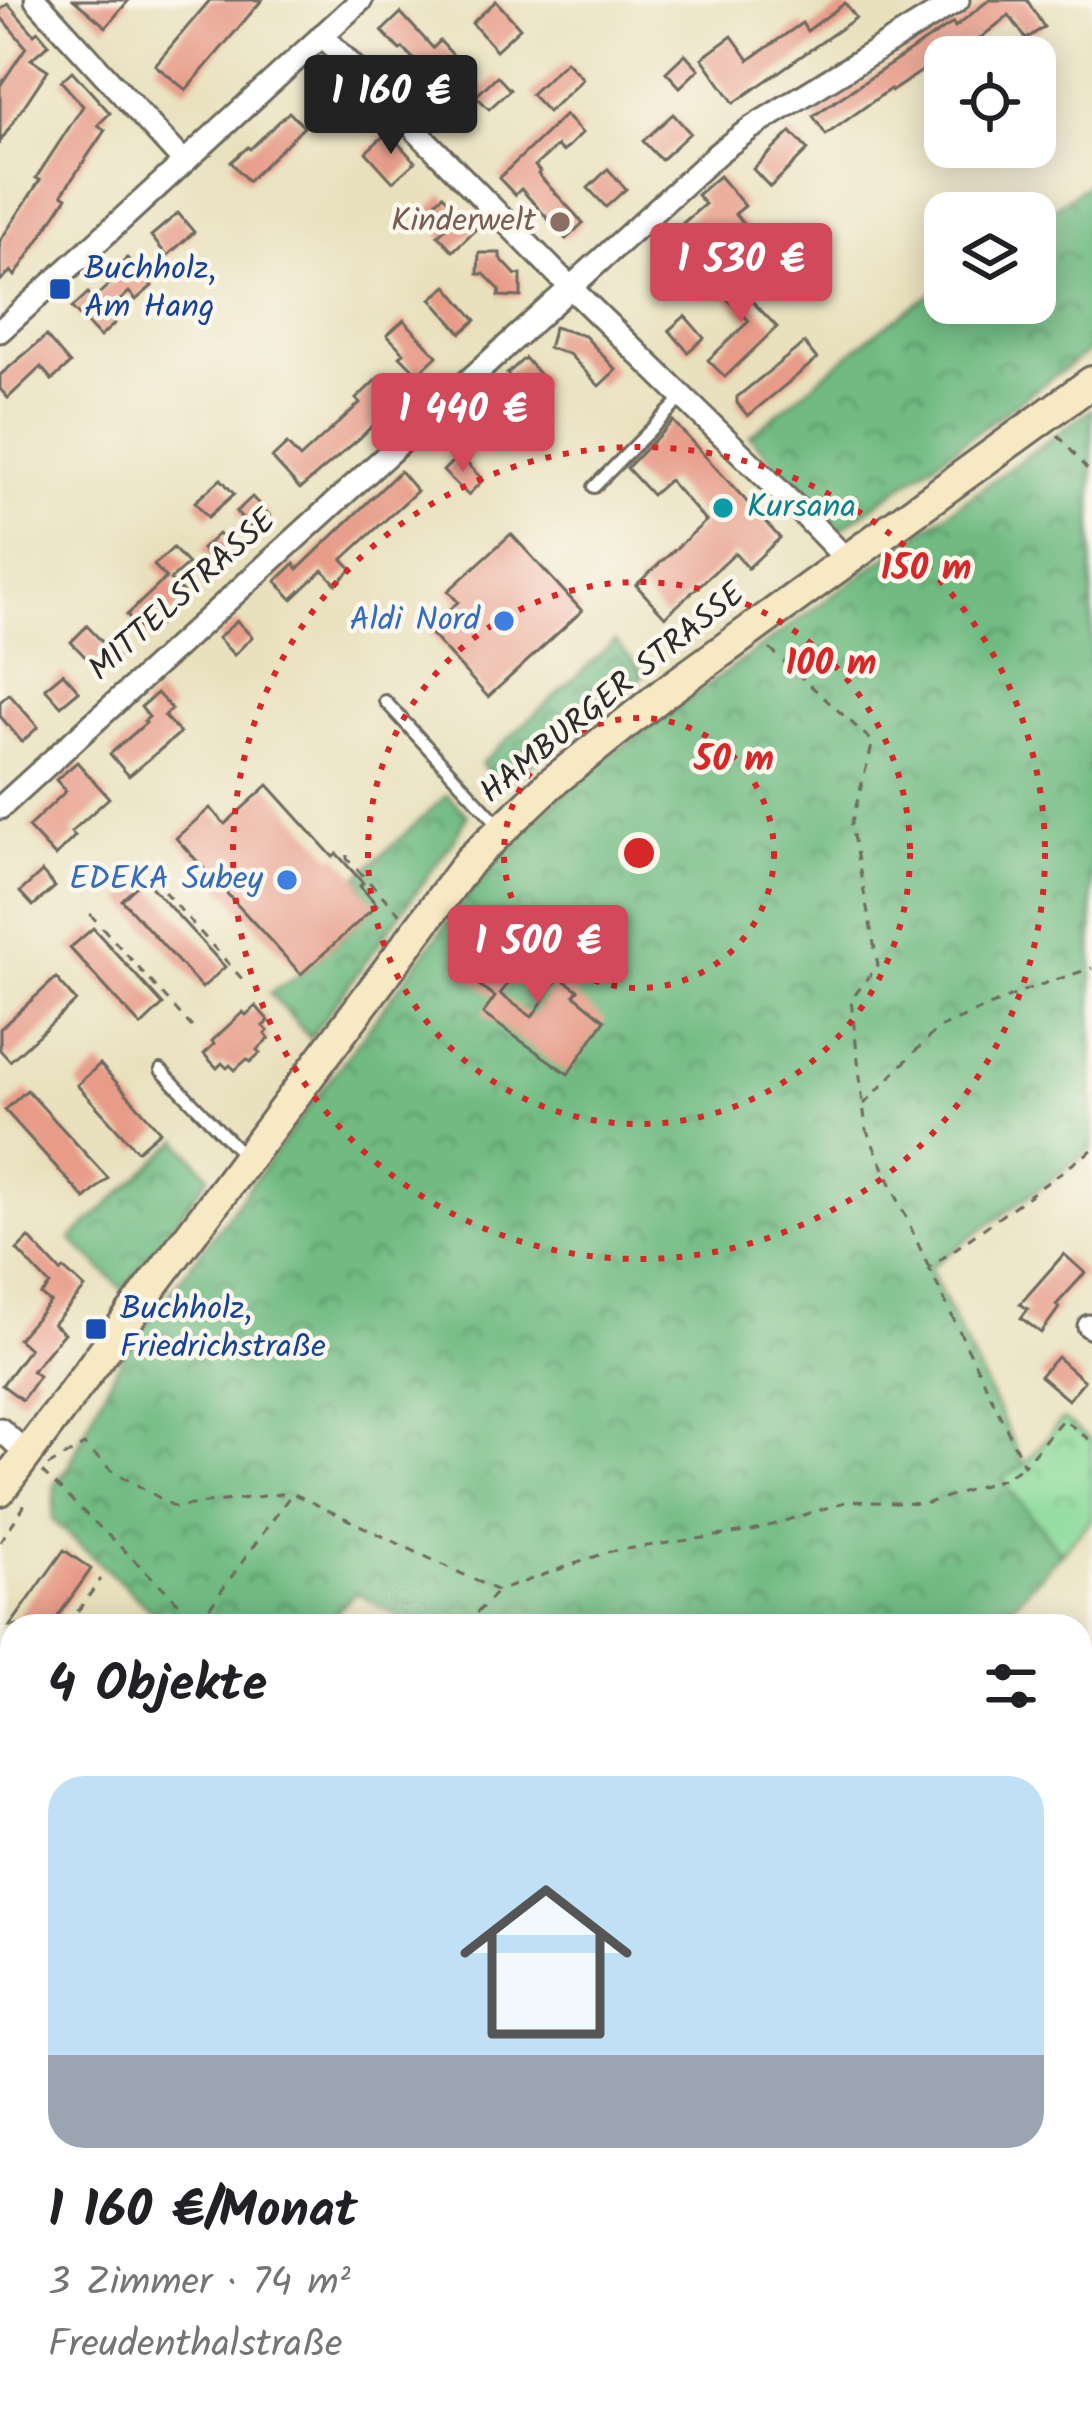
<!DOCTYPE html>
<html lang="de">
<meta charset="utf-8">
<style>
body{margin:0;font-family:Kalam,sans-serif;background:#f2f2f2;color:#202124;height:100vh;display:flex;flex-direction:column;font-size:45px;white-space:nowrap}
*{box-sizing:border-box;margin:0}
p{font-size:39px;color:#757577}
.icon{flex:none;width:66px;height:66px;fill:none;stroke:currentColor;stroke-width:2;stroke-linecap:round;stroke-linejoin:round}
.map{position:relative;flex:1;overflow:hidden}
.drawer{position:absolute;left:0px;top:1614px;width:1092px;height:804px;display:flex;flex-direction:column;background:#fff;border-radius:36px 36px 0 0;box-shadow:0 6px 30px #0003}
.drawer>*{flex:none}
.buttons{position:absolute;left:924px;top:36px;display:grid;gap:24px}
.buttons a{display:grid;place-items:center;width:132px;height:132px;border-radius:24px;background:#fff;box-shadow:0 6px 30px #0003;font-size:60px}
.price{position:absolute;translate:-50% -102px;padding:0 27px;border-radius:12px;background:#d1495b;color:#fff;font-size:39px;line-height:78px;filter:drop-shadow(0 3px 6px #0008)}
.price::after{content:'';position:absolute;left:50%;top:72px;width:36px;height:27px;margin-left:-18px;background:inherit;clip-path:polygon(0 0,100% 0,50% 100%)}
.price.current{background:#222;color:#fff}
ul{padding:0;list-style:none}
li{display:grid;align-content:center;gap:24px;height:636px;padding:0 48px}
li span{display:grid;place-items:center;height:372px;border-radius:36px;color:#555}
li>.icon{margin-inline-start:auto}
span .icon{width:216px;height:216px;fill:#fffc;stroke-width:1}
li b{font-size:51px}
h2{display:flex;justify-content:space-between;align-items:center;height:144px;padding:0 48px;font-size:51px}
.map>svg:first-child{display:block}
.forest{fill:url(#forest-crowns);stroke:#4e7357;stroke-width:3}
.park{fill:url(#park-crowns);stroke:#5c8363;stroke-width:3}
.building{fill:#e79b88}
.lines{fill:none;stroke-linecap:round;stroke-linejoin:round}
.service-casing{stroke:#6e6b5e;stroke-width:16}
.minor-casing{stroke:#6e6b5e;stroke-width:27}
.secondary-casing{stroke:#6e6b5e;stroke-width:36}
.path{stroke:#6e6b5e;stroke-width:3;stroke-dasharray:9 9;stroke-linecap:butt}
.service{stroke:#fff;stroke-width:10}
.minor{stroke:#fff;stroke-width:21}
.secondary{stroke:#f7e9c3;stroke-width:30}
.ring{fill:none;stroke:#d62828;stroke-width:6;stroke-dasharray:6 12}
.education-dot{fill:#8d6e63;stroke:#fbf7ec;stroke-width:4.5}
.transit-dot{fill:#1a4fb4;stroke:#fbf7ec;stroke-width:4.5}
.culture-dot{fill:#0f9aa8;stroke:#fbf7ec;stroke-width:4.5}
.shop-dot{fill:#3f7fe0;stroke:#fbf7ec;stroke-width:4.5}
.labels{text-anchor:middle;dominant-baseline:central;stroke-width:9;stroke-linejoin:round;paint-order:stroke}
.education-label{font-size:33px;fill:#785e54;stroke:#fbf7ec;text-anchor:end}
.transit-label{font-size:33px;fill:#164399;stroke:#fbf7ec;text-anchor:start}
.culture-label{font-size:33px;fill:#0d838f;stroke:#fbf7ec;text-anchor:start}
.street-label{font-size:33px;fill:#2b2b2b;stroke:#fbf7ec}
.shop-label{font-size:33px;fill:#366cbe;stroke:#fbf7ec;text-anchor:end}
.centre{fill:#d62828;stroke:#fbf7ec;stroke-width:6}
.ring-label{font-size:36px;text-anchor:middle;font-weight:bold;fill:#d62828;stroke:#fbf7ec;stroke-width:9;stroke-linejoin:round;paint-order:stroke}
</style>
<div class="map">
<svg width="1092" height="2418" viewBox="0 0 1092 2418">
<defs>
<pattern id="forest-crowns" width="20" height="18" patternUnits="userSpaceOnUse" patternTransform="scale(3)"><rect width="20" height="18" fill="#71bb83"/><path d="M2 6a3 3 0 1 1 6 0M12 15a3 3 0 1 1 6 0" fill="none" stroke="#5d986b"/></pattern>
<pattern id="park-crowns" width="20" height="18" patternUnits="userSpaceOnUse" patternTransform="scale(3)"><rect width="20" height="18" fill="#8cdb9b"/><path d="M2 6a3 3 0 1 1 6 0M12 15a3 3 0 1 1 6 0" fill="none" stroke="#79bc86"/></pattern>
</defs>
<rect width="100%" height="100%" fill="#fbf7ec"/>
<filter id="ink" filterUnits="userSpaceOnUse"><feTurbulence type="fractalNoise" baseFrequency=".00833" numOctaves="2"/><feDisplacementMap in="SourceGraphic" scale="24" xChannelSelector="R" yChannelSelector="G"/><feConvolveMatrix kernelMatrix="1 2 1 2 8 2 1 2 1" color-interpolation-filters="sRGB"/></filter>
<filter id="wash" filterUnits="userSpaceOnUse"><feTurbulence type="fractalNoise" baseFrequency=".004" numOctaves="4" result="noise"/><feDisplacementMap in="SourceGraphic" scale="48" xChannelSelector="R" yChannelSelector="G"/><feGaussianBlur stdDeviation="2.7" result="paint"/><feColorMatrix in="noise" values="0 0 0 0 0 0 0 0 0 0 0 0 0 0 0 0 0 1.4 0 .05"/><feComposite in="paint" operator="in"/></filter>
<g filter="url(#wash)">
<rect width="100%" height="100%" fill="#e9e1be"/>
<!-- forest -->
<g class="forest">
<polygon points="1092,181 1092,349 840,530 750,436 880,329 945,284 945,303 1035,303 1035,222"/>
<polygon points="1092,409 1092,1150 929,1268 1024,1465 1003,1480 1061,1553 993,1626 415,1626 356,1592 323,1626 168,1626 53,1520 55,1484 69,1466 97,1405 125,1353 489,867 583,775"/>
<polygon points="615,641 645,674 500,787 481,764"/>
<polygon points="447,795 467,815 453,841 310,1038 270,993 301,974 376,906 360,886 363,883 358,877"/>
<polygon points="179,1140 209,1176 123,1290 71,1239"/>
</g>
<!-- park -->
<g class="park">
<polygon points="1063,1419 1092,1442 1092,1519 1061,1553 1002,1479 1024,1465"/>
<polygon points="12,2154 12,2232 0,2245 0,2167"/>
</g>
<g id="blocks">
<!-- building -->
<g class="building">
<polygon points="74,0 129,0 106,27"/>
<polygon points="210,0 262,0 186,90 155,65"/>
<polygon points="989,0 1027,0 1044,27 1026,39 1009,15 968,48 974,57 943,57 892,91 890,89 826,135 813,116 936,34 953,23 955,27"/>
<polygon points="496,1 520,28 496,50 472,23"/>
<polygon points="845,3 856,18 734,103 702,58 732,36 749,60 802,23 807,31"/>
<polygon points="8,4 34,34 38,31 49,44 31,59 48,70 0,142 0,86 26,47 0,16 0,10"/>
<polygon points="401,13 433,48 440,41 462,65 439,86 403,48 400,50 382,31"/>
<polygon points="685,54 699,69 680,87 666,72"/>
<polygon points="566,61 583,79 548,112 531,94"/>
<polygon points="72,71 110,113 98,125 105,130 62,194 67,197 15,276 11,271 0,281 0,241 40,180 36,178 83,106 61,81"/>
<polygon points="330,75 358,104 338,123 310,95"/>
<polygon points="497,76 510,90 489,109 476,96"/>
<polygon points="289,112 304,127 248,181 231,162 248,147 250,149"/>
<polygon points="673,114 690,133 661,160 643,141"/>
<polygon points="565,115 582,133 563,152 557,146 535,166 540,172 538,174 583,223 566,239 521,189 515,195 499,178"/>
<polygon points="388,132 415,162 393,182 366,152"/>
<polygon points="791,132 808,150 770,187 753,169"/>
<polygon points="608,169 626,189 606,207 588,188"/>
<polygon points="719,176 745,206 735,214 749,229 733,244 724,234 684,269 661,242 705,204 697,195"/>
<polygon points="443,195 476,229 453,251 438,235 446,228 428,209"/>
<polygon points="178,213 194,232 167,256 151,236"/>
<polygon points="479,253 500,253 500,258 516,275 521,274 521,297 499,296 500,290 484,274 478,274"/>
<polygon points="127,258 152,286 136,300 129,292 107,313 115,323 100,337 72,308 88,293 93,299 116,278 111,273"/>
<polygon points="735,270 755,291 748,297 777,327 725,377 708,360 749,321 716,287"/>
<polygon points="447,286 476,320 461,333 431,299"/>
<polygon points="685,316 704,338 688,352 669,330"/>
<polygon points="404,320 437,356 418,374 400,356 404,353 387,335"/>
<polygon points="554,327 585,336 616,370 599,386 569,354 548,348"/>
<polygon points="46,336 70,364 52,380 41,367 8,398 0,389 0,375"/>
<polygon points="804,343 817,359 748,416 737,403 737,397"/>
<polygon points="525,358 546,382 528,398 507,374"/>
<polygon points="381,375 402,396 360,438 300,489 272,458 287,444 300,458 360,403 356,399"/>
<polygon points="476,401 494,419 478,435 460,417"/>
<polygon points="673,421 780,538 748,568 735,553 665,617 636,585 706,521 669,480 652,495 627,468"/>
<polygon points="459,455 483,480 468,495 443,471"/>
<polygon points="400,471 417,491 343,559 352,569 336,584 323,570 292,599 276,581 294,564 298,569"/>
<polygon points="221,479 234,494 208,517 195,502"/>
<polygon points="252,497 270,516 254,531 236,512"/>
<polygon points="218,534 234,551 217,566 202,549"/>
<polygon points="511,534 582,611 488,697 427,630 458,602 448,591"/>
<polygon points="173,548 188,564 170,580 188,598 147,636 127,615 166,578 154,565"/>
<polygon points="237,621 252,637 234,655 218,638"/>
<polygon points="87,626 117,657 101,673 71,642"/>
<polygon points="63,673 79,691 61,706 45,688"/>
<polygon points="157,693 172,709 164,716 180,733 129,776 110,754 146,723 144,721 149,717 141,707"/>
<polygon points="9,694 38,727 22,742 0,716 0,702"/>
<polygon points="77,762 109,798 71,832 75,836 55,856 28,827 66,791 56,780"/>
<polygon points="268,785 333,857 337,854 363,883 360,886 377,905 301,974 176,838 210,808 225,824"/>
<polygon points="42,872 55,887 33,906 20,892"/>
<polygon points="144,879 225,967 202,988 122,900"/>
<polygon points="510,927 535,946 500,994 532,1017 559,977 578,990 574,995 605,1020 568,1074 483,1014 495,997 471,979"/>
<polygon points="93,928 163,1005 141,1026 70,948"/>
<polygon points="56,978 76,1001 10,1061 0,1050 0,1029"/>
<polygon points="256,1006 269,1021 263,1026 268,1031 265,1034 269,1039 257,1050 260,1053 250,1062 247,1059 235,1070 230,1065 227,1068 222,1063 217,1068 204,1054 214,1044 212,1041 243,1012 246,1015"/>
<polygon points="100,1064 160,1131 137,1151 77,1085"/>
<polygon points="27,1090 108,1178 85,1199 5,1110"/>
<polygon points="29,1238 61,1272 64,1269 85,1288 53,1324 64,1333 32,1371 39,1376 22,1400 2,1385 29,1349 18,1339 50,1302 41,1295 50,1285 17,1250"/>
<polygon points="1064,1254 1085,1273 1056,1305 1059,1308 1041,1333 1021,1318 1028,1309 1020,1304"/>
<polygon points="1057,1357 1084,1381 1068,1400 1040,1376"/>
<polygon points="64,1550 91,1569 51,1626 10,1626"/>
</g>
</g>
</g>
<g filter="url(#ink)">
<use href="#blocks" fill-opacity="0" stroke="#6e6b5e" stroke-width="3"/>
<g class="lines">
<defs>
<g id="service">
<polyline points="594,487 683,397"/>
<polyline points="385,701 500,826"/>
<polyline points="161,1070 245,1157"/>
<polyline points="1080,2139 1092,2151"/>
<polyline points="1080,2167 1092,2165"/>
<polyline points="1080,2230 1092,2242"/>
<polyline points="0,2334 12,2336"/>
</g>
<g id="minor">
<polyline points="36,0 184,162"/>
<polyline points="322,35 571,288 796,507 846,559"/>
<polyline points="0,331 361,0"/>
<polyline points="0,808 718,153 751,128 958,0"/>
<polyline points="1089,1326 1092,1328"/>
<polyline points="0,1429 27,1454"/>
<polyline points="0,1735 12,1747"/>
<polyline points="0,2000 12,1983"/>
<polyline points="1080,2030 1092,2022"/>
<polyline points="18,2406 31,2418"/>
<polyline points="475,2406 488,2418"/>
<polyline points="1032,2406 1045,2418"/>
<polyline points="512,2418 530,2406"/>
<polyline points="908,2418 917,2406"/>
</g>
<polyline id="secondary" points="0,1490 470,860 550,784 664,693 1092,382"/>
</defs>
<!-- service casing -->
<use href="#service" class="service-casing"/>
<!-- minor casing -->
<use href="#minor" class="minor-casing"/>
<!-- secondary casing -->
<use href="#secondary" class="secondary-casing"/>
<!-- path -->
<g class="path">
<polyline points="1058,435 1092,475"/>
<polyline points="770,649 873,742 851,825 878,965 851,1000 866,1129 929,1268"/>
<polyline points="347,855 347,859 400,914"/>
<polyline points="152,878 243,980"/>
<polyline points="90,914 192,1027"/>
<polyline points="864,1104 937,1029 1028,989 1092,968"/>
<polyline points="1092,1150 929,1268 1024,1465 1063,1419 1092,1442"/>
<polyline points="48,1466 84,1445 111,1470 175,1507 288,1493"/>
<polyline points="42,1472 203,1626"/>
<polyline points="0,1542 23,1508 26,1498"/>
<polyline points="199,1622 292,1493 498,1591 611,1551 753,1531 848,1501 925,1504 1002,1479 1024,1465"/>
<polyline points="67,1626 101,1579"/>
<polyline points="464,1626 496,1593"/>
<polyline points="1,1716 12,1701"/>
<polyline points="1080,1903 1092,1928"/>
<polyline points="0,2028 12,2040"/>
<polyline points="120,2418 132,2406"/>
<polyline points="251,2418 253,2406"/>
<polyline points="338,2418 349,2406"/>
</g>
<!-- service -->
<use href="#service" class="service"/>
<!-- minor -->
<use href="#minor" class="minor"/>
<!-- secondary -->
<use href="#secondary" class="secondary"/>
</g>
</g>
<!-- distance rings -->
<g class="ring">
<circle cx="639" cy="853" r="135"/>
<circle cx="639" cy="853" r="271"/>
<circle cx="639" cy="853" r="406"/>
</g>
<!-- markers -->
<circle class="education-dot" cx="560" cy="222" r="12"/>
<g class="transit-dot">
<rect x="48" y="277" width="24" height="24" rx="6"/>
<rect x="84" y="1317" width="24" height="24" rx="6"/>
</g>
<circle class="culture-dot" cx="723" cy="508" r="12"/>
<g class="shop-dot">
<circle cx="504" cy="621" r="12"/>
<circle cx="287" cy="880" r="12"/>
</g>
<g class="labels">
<!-- education labels -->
<g class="education-label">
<text x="536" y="222">Kinderwelt</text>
</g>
<!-- transit labels -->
<g class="transit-label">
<text x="84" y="270">Buchholz,<tspan x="84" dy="38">Am Hang</tspan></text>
<text x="120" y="1310">Buchholz,<tspan x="120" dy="38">Friedrichstraße</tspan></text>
</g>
<!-- culture labels -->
<g class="culture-label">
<text x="747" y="508">Kursana</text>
</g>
<!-- street labels -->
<g class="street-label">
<text transform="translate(183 596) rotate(-42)">MITTELSTRASSE</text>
<text transform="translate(613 694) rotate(-39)">HAMBURGER STRASSE</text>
</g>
<!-- shop labels -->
<g class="shop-label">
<text x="480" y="621">Aldi Nord</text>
<text x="263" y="880">EDEKA Subey</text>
</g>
</g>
<circle cx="639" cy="853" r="18" class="centre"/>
<g class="ring-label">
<text x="926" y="579">150 m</text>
<text x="831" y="674">100 m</text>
<text x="734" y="770">50 m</text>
</g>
</svg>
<div class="buttons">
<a><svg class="icon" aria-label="locate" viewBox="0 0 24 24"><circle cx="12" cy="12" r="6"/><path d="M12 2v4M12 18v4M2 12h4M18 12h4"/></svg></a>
<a><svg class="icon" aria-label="layers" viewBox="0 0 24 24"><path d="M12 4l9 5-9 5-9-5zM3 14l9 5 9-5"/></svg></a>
</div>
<b class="price current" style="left:391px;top:157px">1 160 €</b>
<b class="price" style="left:741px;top:325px">1 530 €</b>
<b class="price" style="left:463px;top:475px">1 440 €</b>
<b class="price" style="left:538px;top:1007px">1 500 €</b>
<section class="drawer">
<h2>4 Objekte<svg class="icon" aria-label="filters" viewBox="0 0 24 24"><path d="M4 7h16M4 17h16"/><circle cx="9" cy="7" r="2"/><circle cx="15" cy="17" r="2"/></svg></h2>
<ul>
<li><span style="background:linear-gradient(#bfe0f5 75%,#9aa5b1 0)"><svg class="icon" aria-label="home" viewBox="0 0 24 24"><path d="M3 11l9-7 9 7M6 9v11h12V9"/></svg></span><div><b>1 160 €/Monat</b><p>3 Zimmer · 74 m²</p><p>Freudenthalstraße</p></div></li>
</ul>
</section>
</div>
